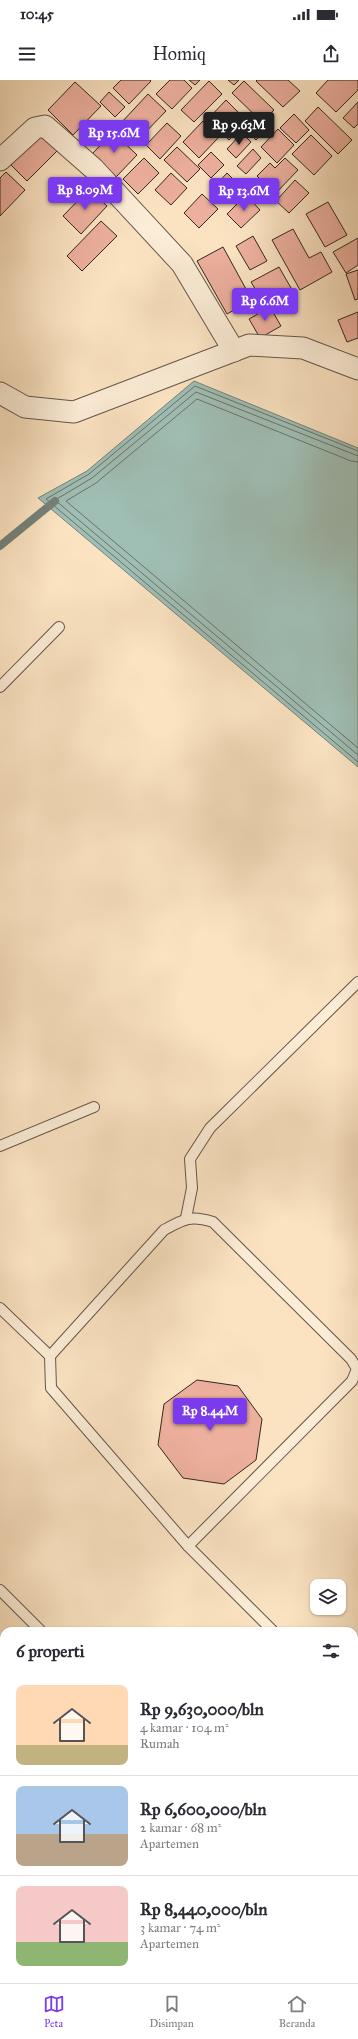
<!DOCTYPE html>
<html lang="id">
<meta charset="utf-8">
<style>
body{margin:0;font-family:"IM FELL Great Primer",serif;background:#f2f2f3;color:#2b2b33;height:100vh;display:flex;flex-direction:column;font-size:15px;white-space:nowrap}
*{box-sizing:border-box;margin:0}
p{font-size:13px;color:#7c7c81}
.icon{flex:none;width:22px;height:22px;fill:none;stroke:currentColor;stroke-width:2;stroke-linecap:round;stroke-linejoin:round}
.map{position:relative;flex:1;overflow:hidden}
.side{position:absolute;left:0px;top:1547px;width:358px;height:356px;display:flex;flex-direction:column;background:#fff;border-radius:12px 12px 0 0;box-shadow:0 1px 3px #0004}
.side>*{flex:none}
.buttons{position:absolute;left:310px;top:1499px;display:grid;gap:8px}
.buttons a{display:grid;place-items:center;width:36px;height:36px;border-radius:8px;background:#fff;box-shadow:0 1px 3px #0004;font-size:20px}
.price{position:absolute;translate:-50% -34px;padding:0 9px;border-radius:4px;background:#7c3aed;color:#fff;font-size:13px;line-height:26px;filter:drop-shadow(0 1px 2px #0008)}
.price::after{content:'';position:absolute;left:50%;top:24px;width:12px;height:9px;margin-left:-6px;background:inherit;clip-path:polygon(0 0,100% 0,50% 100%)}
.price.selected{background:#222;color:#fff}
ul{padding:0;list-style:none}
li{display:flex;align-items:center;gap:12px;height:100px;padding:0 16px}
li+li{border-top:1px solid #e1e1e2}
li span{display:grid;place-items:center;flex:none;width:112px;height:80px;border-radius:8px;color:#555}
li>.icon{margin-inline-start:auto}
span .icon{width:48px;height:48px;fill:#fffc;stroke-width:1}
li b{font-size:17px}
h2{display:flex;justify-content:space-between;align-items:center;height:48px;padding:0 16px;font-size:17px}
.status{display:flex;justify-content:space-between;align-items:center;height:28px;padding:0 20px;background:#fff;direction:ltr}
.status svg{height:11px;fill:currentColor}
header{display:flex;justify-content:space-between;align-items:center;height:52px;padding:0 16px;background:#fff;font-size:18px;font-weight:600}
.tabs{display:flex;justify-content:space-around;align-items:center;height:56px;border-top:1px solid #e1e1e2;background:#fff;font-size:11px;color:#7c7c81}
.tabs a{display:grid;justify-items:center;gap:2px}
.tabs .selected{color:#7c3aed}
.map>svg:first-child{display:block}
.water{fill:#9fbeb4;stroke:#74827a}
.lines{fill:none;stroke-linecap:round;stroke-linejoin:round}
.shore{stroke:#69726b;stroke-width:1}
.stream{stroke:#74827a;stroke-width:8}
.building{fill:#edb09e;stroke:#332722}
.lane-casing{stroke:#65564a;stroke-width:12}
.street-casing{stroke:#65564a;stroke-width:23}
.lane{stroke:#fcedd7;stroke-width:10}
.street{stroke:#fcedd7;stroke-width:21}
</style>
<div class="status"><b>10:45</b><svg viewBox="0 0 49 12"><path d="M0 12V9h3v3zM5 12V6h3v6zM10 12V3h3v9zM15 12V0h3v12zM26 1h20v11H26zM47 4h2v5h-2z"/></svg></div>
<header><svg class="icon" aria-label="menu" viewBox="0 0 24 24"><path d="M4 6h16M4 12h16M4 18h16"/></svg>Homiq<svg class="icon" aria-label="share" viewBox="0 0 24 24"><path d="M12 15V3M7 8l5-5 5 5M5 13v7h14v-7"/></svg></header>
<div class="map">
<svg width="358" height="1903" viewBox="0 0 358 1903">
<rect width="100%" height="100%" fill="#fbe3c2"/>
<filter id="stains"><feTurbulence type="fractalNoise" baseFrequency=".005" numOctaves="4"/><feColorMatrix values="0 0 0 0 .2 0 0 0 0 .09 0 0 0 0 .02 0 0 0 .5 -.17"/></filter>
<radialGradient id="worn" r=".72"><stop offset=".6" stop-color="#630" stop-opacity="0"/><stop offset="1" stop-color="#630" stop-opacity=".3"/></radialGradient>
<!-- water -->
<polygon class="water" points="194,301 358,368 358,687 38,418 87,391"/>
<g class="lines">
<!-- shore -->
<g class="shore">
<polyline points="358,371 195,306 89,394 46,419 358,682"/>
<polyline points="358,376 196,312 92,398 55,420 358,675"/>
<polyline points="358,382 351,381 197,319 96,403 66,421 358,668"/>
</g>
<!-- stream -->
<polyline class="stream" points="0,466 55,421"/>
</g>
<!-- building -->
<g class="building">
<polygon points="121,0 150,0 151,1 129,24 113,8"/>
<polygon points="170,0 184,0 192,8 172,29 156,14"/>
<polygon points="189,0 200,0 195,5"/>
<polygon points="228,0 239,0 234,5"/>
<polygon points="257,0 288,0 300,11 283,27 256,1"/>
<polygon points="328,0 358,0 358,10 336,32 316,13"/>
<polygon points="209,1 222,14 194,42 181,30"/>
<polygon points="244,1 274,30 262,42 232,13"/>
<polygon points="75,2 101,26 73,55 48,30"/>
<polygon points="109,12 125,27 115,37 100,22"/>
<polygon points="148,14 166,31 138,60 121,43"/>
<polygon points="226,20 247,41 229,60 208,39"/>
<polygon points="358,22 358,44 354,48 343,38"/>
<polygon points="318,27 352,60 338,74 305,41"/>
<polygon points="294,34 309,50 296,63 280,48"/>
<polygon points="203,41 219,57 199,78 183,62"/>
<polygon points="167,43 181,56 160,79 146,65"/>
<polygon points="256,44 264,52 256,60 248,52"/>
<polygon points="278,49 294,65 277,83 261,67"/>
<polygon points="113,52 137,75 116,97 92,74"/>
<polygon points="41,53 58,70 27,101 11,85"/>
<polygon points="242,53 251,62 236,78 227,69"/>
<polygon points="311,55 332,76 314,95 292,74"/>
<polygon points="177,67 200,89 187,102 164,80"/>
<polygon points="253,69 261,78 246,94 237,86"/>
<polygon points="211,72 224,85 211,98 198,85"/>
<polygon points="144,78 159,93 138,114 123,99"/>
<polygon points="285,78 298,90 275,114 257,96 270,83 275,88"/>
<polygon points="6,92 25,110 0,136 0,98"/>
<polygon points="171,93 187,108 171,125 155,110"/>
<polygon points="227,93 245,111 232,124 214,107"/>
<polygon points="295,100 309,113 289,133 276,121"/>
<polygon points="89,109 107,126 81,154 63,136"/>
<polygon points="202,114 218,129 199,148 184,133"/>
<polygon points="246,115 260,130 241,148 227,134"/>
<polygon points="328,122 347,155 325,167 306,134"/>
<polygon points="101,141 117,156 82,191 67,176"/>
<polygon points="293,149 309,178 321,172 332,192 300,210 272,160"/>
<polygon points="253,156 267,181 250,190 236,166"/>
<polygon points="358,158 358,185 346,193 333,172"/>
<polygon points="223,167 252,220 227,234 197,181"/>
<polygon points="279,187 291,208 264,224 251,202"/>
<polygon points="358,190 358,219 355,220 346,194"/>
<polygon points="270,227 281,246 260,258 249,239"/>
<polygon points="358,232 358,258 347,262 338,240"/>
<polygon points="197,1300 238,1306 262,1339 256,1380 224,1404 183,1398 158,1365 164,1324"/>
</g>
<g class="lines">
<defs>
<g id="lane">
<polyline points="0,607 59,547"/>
<polyline points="0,1066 94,1027"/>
<polyline points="186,1138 192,1108 190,1079 210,1048 358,902"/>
<polyline points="0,1228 50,1276 51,1308 188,1466 273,1551"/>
<path d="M50 1276 164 1150C184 1139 190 1135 213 1142L351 1279 357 1289 352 1301 188 1466"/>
<polyline points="0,1510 41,1551"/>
<polyline points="354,1631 358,1635"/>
<polyline points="0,1868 4,1872"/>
<polyline points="31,1899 35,1903"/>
<polyline points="339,1899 340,1903"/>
</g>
<g id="street">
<polyline points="0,80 35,48 45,46 94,89 182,184 234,271"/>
<polyline points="0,313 25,327 74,332 249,265 303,268 358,289"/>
</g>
</defs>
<!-- lane casing -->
<use href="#lane" class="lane-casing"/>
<!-- street casing -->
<use href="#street" class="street-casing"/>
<!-- lane -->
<use href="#lane" class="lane"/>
<!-- street -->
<use href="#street" class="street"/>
</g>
<rect width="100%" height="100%" filter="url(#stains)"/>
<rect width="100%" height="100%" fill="url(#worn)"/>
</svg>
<div class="buttons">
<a><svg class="icon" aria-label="layers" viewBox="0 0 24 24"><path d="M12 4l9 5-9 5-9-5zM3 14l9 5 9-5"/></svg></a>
</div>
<b class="price selected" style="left:239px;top:66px">Rp 9.63M</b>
<b class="price" style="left:114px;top:74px">Rp 15.6M</b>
<b class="price" style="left:85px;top:131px">Rp 8.09M</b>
<b class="price" style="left:244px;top:132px">Rp 13.6M</b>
<b class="price" style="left:265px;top:242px">Rp 6.6M</b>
<b class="price" style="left:210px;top:1352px">Rp 8.44M</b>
<section class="side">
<h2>6 properti<svg class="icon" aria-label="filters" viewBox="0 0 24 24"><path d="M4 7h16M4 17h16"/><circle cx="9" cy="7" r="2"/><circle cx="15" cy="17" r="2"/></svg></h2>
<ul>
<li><span style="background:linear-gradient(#ffd9b3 75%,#c2b280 0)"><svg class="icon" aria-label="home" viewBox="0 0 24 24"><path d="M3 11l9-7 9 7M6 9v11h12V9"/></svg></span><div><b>Rp 9,630,000/bln</b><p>4 kamar · 104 m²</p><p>Rumah</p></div></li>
<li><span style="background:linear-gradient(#a9c7e8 60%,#b9a48a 0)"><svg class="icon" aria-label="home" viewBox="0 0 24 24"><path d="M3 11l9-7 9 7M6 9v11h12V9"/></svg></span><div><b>Rp 6,600,000/bln</b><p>2 kamar · 68 m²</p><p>Apartemen</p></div></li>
<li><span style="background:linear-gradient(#f6c9c9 70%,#8fb573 0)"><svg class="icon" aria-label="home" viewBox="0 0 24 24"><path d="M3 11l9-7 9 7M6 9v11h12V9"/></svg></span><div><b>Rp 8,440,000/bln</b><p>3 kamar · 74 m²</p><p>Apartemen</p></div></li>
</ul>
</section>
</div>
<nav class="tabs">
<a class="selected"><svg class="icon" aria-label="map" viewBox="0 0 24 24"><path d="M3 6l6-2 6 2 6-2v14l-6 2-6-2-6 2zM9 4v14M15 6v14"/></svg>Peta</a>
<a><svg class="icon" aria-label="saved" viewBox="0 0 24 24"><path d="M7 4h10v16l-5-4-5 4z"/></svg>Disimpan</a>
<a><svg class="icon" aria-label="home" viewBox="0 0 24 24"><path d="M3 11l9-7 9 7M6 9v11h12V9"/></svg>Beranda</a>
</nav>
